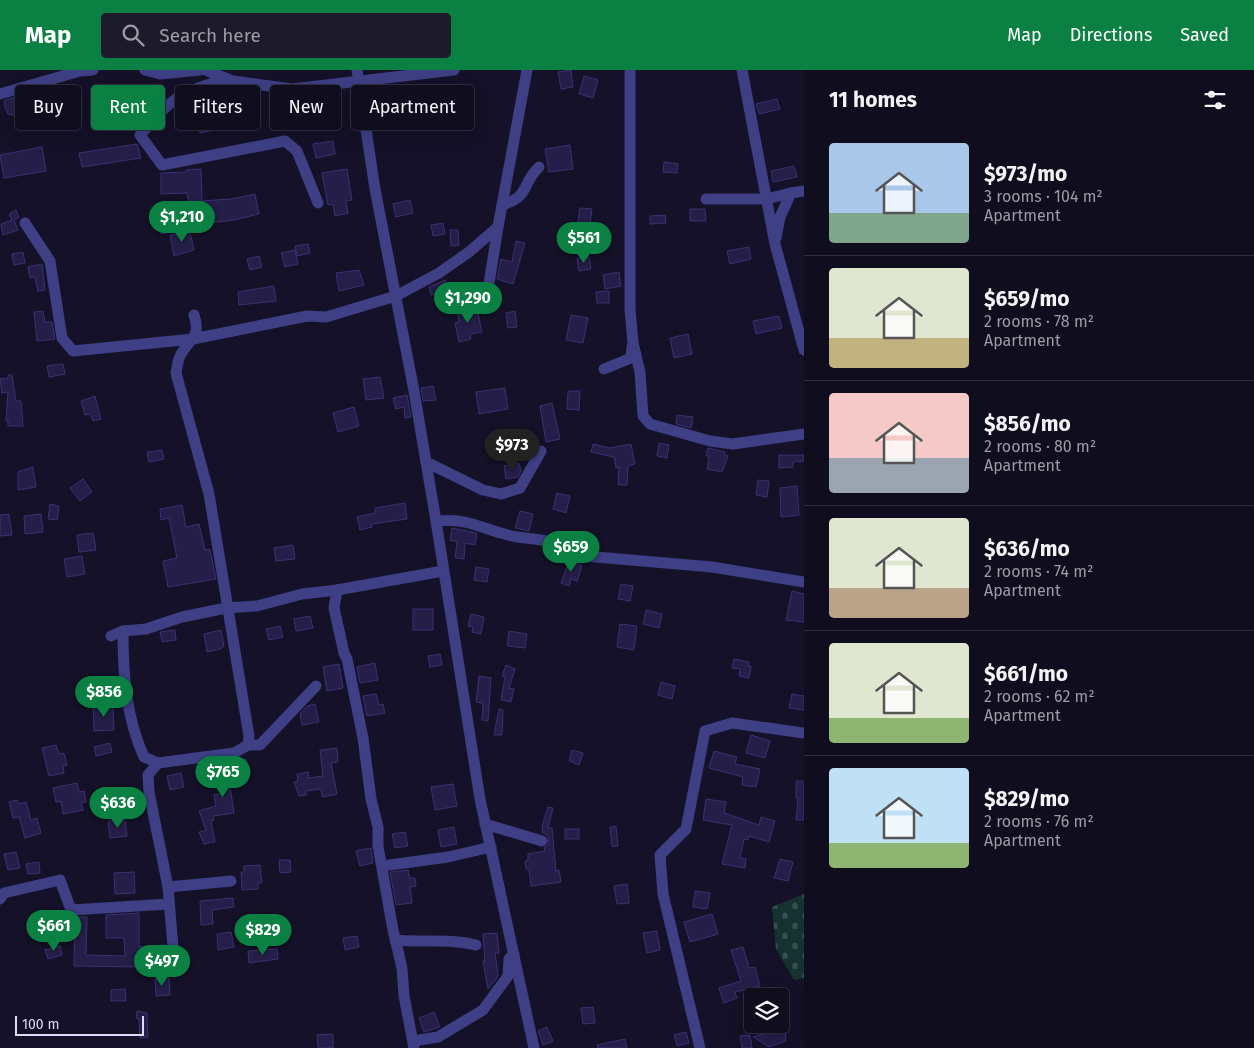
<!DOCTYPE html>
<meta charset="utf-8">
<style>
body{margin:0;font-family:"Fira Sans",sans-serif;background:#1d1b2b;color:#f1f3f6;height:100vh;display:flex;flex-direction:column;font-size:19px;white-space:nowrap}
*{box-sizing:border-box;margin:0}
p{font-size:16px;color:#9b9ca4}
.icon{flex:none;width:28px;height:28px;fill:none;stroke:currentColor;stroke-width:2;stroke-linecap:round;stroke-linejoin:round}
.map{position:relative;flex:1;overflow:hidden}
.details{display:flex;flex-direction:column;background:#0f0d1e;width:450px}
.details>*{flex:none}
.top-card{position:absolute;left:15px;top:15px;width:475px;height:45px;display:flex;gap:10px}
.fabs{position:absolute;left:744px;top:918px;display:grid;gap:10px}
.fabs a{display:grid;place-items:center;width:45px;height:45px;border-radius:5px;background:#0f0d1e;box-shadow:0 5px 20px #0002,0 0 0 1px #2f2d3c;font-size:25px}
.scale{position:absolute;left:15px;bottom:12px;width:129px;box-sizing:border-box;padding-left:5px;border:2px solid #dcdafd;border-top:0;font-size:14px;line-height:18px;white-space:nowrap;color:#dcdafd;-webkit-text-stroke:4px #141128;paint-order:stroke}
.price{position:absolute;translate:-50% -42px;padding:0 11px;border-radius:18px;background:#0b8043;color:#fff;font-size:16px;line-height:32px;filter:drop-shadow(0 1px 2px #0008)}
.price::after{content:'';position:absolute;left:50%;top:30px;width:15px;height:11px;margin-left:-8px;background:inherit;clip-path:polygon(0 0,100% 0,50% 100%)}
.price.selected{background:#222;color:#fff}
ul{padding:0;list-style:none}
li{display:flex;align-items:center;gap:15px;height:125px;padding:0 25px}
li+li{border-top:1px solid #2f2d3c}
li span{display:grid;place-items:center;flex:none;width:140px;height:100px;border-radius:5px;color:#555}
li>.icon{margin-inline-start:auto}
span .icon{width:60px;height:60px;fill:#fffc;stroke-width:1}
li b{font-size:21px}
h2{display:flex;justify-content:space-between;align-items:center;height:60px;padding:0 25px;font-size:21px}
.pill{padding:0 18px;border-radius:5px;background:#0f0d1e;box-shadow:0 5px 20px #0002,0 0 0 1px #2f2d3c;font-size:18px;line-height:45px}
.pill.selected{background:#0b8043;color:#fff}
header{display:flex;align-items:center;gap:30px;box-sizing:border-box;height:70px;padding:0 25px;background:#0b8043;color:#fff}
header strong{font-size:24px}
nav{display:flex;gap:28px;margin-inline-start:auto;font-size:18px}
.search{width:350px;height:45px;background:#1d1b2b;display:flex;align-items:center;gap:12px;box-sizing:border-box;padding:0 18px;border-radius:5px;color:#9b9ca4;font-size:19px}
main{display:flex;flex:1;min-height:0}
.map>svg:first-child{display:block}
.cemetery{fill:url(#cemetery-stones)}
.building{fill:#251e48;stroke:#3b3173}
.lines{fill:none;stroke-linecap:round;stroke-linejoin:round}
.minor{stroke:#3e3f85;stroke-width:11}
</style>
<header>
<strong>Map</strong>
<div class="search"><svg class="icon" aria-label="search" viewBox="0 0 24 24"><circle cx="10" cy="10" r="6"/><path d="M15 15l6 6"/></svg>Search here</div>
<nav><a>Map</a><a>Directions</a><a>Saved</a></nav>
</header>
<main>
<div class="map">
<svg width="804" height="978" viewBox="0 0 804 978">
<defs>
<pattern id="cemetery-stones" width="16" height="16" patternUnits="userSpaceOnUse" patternTransform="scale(1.25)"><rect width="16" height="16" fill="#153230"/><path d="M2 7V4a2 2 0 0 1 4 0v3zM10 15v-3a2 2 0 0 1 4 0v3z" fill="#364f4f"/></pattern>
</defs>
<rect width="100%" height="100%" fill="#141128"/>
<!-- cemetery -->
<polygon class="cemetery" points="804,824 804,908 794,910 776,879 772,837"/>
<!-- building -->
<g class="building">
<polygon points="571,0 573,17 561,19 558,2"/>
<polygon points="584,6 598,10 593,28 579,24"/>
<polygon points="228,17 234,19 240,55 200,63 193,28"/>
<polygon points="387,19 389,28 373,31 372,21"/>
<polygon points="24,25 28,34 24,42 17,46 8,44 4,34 5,30"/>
<polygon points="144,29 148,45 142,52 134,54 129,32"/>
<polygon points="777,29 780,39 759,44 756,34"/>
<polygon points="303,40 304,49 323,46 324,54 294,57 292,42"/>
<polygon points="333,71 335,84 316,88 313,74"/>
<polygon points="137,74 141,88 82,97 79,83"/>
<polygon points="570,75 573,99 549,102 545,79"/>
<polygon points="42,77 46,101 4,108 0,85"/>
<polygon points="664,92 678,94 677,103 663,102"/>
<polygon points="794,96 797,107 773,112 771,101"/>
<polygon points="201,99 202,131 231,129 255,124 259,144 234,150 192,155 187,123 161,124 161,103 186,102 186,100"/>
<polygon points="347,99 352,130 346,131 348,143 335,146 333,134 328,135 322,103"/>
<polygon points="410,130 413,143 396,147 393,134"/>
<polygon points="580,138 592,139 590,154 578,152"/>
<polygon points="690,139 705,139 706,151 690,151"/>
<polygon points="16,140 19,147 14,150 18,160 3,165 1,154 12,150 9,144"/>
<polygon points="665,145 666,153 650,154 650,146"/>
<polygon points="160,149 174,152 175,161 161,164"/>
<polygon points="443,153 445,164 433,166 431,155"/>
<polygon points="450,160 458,160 459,175 451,176"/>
<polygon points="190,162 194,180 174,186 170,165"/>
<polygon points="516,171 525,173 513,214 497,209 501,189 512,192"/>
<polygon points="308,174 310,183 297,186 295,176"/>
<polygon points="749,177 751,189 730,194 727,181"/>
<polygon points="295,180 298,194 285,197 281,183"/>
<polygon points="23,182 25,193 14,195 12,184"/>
<polygon points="259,186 262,197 250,200 247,189"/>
<polygon points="589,187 591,199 579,201 577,189"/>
<polygon points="42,194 45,220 38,221 35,207 30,208 28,197"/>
<polygon points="359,200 364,215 339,221 336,203"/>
<polygon points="619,202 621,216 605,219 603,205"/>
<polygon points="445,210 447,221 431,225 429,217"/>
<polygon points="274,216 276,231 239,235 238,222"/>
<polygon points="609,221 609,233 597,233 596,222"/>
<polygon points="467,238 468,241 477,239 482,262 470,264 471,269 459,272 455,253 459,252 457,240"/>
<polygon points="43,241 45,252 52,252 55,269 37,271 34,242"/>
<polygon points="515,241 517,257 508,258 506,243"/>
<polygon points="571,245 588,248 583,273 566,270"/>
<polygon points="779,246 782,258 756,264 753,251"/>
<polygon points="688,264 692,284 674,288 670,268"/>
<polygon points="63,294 65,304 49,307 47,296"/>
<polygon points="8,305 12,305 16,331 21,331 23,356 8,356 8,351 6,351 8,322 2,323 0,309 8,308"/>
<polygon points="380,307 384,328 366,330 363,309"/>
<polygon points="433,316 436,330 423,331 421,318"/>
<polygon points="505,318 508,339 479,344 476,322"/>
<polygon points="568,321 580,321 579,340 567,339"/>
<polygon points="407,325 411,347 405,348 404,337 396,339 393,328"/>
<polygon points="95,326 101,349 93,351 90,344 85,345 81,331"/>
<polygon points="552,333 560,369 546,372 540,336"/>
<polygon points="354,337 359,356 338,362 333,343"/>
<polygon points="677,345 693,347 691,358 676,354"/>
<polygon points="659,373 669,375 667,388 657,386"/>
<polygon points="593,374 610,378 631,374 635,394 628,396 627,415 618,415 619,397 616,398 614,387 591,382"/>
<polygon points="708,378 725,382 724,385 728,386 722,402 707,399 709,386 706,386"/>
<polygon points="162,380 164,389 149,392 147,382"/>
<polygon points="779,385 804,385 804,391 793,392 793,397 779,398"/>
<polygon points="519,393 521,401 518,407 506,409 504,396"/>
<polygon points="33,397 36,417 18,420 18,402"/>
<polygon points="83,409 92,422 80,431 70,418"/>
<polygon points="758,410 769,411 767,427 756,425"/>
<polygon points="797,416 799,445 781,447 780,418"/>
<polygon points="557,423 570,426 566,443 553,439"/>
<polygon points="405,433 407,449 372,454 372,457 360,460 357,447 375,443 375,438"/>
<polygon points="50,434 59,436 57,450 48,449"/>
<polygon points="182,435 186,457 199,454 205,480 210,479 216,509 168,517 163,491 177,488 169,448 161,450 160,439"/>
<polygon points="520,441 533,444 529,461 515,458"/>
<polygon points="9,444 12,465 0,466 0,445"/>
<polygon points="41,444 43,462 25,464 24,446"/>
<polygon points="452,458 477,463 475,475 465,473 464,489 455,488 457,472 450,470"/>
<polygon points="93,463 96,480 79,482 77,465"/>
<polygon points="293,475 295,489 276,491 274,478"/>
<polygon points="82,486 85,504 67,507 64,489"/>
<polygon points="569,491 582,496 577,511 571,509 569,516 561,513"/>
<polygon points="476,497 489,499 487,512 474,510"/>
<polygon points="621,514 633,516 630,531 618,529"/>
<polygon points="792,521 804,524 804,552 786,550"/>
<rect x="413" y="539" width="20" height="21"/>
<polygon points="646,540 662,544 659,558 643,554"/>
<polygon points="471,544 484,547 481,564 472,562 473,557 468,556"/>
<polygon points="310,546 313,558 296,561 294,549"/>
<polygon points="620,554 637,556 634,580 617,577"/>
<polygon points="280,556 283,567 269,570 266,559"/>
<polygon points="175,560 176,570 162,572 160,562"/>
<polygon points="221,560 224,576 220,579 207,582 204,564"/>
<polygon points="509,561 527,564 525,578 507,576"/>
<polygon points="440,584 442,595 430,597 428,586"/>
<polygon points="734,589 749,592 748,596 751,596 749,608 739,606 740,599 732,598"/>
<polygon points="375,593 378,610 360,613 357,597"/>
<polygon points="339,594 343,618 327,621 323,597"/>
<polygon points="506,595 515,599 509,618 514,619 511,632 501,630 505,607 502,606"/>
<polygon points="479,606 491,608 488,651 482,650 483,633 476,632"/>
<polygon points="661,612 675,616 672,629 658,625"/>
<polygon points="376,624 379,635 383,634 385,643 367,646 363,626"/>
<polygon points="792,624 804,626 804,640 789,638"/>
<polygon points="315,634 319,652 302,655 300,644 307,636"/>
<polygon points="113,635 114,660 94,661 93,636"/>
<polygon points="499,639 503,640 502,665 494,665"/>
<polygon points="751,665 770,671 765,688 746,683"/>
<polygon points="110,673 112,682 96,686 94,677"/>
<polygon points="56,675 59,684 64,683 67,695 63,696 64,703 49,706 42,678"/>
<polygon points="337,678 338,692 331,693 337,724 322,727 321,719 306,721 306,725 299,726 294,712 298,711 297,704 308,702 309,708 323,706 320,680"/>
<polygon points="572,680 583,683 579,695 569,691"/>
<polygon points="714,681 737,687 735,694 760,699 756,717 742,715 743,707 709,698"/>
<polygon points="246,689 249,706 229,710 234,743 213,746 214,750 211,751 215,772 204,774 199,762 206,760 199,741 216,736 214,725 225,723 220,694"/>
<polygon points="181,703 184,717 170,720 167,706"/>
<polygon points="796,711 804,711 804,750 796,750 798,728 796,728"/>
<polygon points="77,713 79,722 84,721 86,732 81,733 83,740 63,744 61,731 56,732 53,718"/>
<polygon points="453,714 457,736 435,740 431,717"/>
<polygon points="706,729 726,732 724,743 759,755 761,747 775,751 769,772 749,766 748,770 744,769 740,788 746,789 745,798 722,794 732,755 703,750"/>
<polygon points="17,730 19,734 26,732 31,750 37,748 41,763 25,768 19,747 13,748 9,732"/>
<polygon points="548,737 553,738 548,758 552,758 556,801 559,800 561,812 531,816 529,799 526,799 525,791 528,790 528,784 545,781 544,778 549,774 548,766 543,763 542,756"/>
<polygon points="125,749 127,766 110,768 108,751"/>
<polygon points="616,756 618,776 612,777 610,757"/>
<polygon points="454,757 457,774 441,777 438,760"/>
<rect x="565" y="759" width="14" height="10"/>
<polygon points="405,762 408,776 395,778 392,764"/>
<polygon points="371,778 373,793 360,796 356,781"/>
<polygon points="16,782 20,798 8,800 4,784"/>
<polygon points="780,789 793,792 788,811 774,808"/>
<polygon points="279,790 290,790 291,802 280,803"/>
<polygon points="39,792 40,803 28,804 26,794"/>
<polygon points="260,795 262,813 258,813 258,819 242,820 241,802 244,802 244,796"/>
<polygon points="408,800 410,808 415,808 416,816 410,817 412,833 396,835 390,802"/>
<polygon points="134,802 135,823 115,824 114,803"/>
<polygon points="627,814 629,833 617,834 614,816"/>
<polygon points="695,821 710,823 707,839 693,837"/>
<polygon points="233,828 234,837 212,840 213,854 201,855 200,831"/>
<polygon points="139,843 139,877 165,875 169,883 152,885 153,893 138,894 138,897 74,896 75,847 87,847 86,885 125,886 124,868 106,868 106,845"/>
<polygon points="712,844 718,864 690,872 684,852"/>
<polygon points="657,861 660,880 647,883 643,863"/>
<polygon points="231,862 234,877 218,880 217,864"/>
<polygon points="497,863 499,883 495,883 498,904 497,908 488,919 483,891 485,891 483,864"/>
<polygon points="357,866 359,877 345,880 343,868"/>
<polygon points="60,876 62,885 48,889 45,880"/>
<polygon points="743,877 749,898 755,897 760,916 735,922 737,928 724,933 719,918 741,911 731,880"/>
<polygon points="277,879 278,889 249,893 248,881"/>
<polygon points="169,908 170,925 156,926 155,909"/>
<polygon points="125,919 126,931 111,931 111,920"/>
<polygon points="593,937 595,953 583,954 581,938"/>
<polygon points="137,941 147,943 148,967 140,968 139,949 136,948"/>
<polygon points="434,942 440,957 424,962 419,948"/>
<polygon points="547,957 553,971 543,975 538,961"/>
<polygon points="785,957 786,971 769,977 753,967"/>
<polygon points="686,962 689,973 677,976 674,965"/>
<polygon points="333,964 333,978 318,978 317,965"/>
<polygon points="750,965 752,978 742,978 740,966"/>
<polygon points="625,969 627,978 598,978 597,975"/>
</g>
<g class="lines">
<!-- minor -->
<g class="minor">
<polyline points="145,0 160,4 200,0"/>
<polyline points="205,0 233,11 292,19 454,0"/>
<polyline points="357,0 375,119 414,321 436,451 480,729 534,978"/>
<polyline points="630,0 630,239 633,273 640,302 643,346 650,354 710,371 733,374 804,364"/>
<polyline points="742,0 775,174 804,280"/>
<path d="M228 9C179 22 173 27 140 65L162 95 285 71 297 81 318 133"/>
<polyline points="0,24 80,1 93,0"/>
<polyline points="706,129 766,129 791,123"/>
<path d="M502 135C531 126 521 114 539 97"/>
<polyline points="25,153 50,191 62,268 73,281 193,269 307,246 326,247 396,226 439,203 469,182 498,157 527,0"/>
<polyline points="776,168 780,147 791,123 804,121"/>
<polyline points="485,239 498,157"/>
<polyline points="604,299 631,288 632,277"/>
<polyline points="426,392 483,420 501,424 520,418 541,381"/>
<path d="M436 451C469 448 479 458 508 465 531 471 556 466 573 485L712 497 804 512"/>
<path d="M123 561C123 605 126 647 144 687L158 693"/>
<polyline points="111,566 123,561 146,559 182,547 226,538 257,536 302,524 337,520"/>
<polyline points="248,675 260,675 316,616"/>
<polyline points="485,754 542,771"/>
<polyline points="382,796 448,787 491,777"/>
<polyline points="168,817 231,811"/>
<polyline points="0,829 4,823 60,810 71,840 169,834"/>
<path d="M395 870C422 873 449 868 476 875"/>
<path d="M173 877 168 817 149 722 148 705 158 693 234 683 248 675 249 666 209 424 176 303C177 297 178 289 181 284 191 267 201 267 194 245"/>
<polyline points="413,971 438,967 483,940 508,906 509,889 514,884"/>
<polyline points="414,978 404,926 402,898 393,860 378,776 378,757 371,729 363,668 347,589 344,583 334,538 337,520 443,501"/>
<polyline points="700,978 663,824 660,785 686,759 705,661 732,653 804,663"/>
</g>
</g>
</svg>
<div class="fabs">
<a><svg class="icon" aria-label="layers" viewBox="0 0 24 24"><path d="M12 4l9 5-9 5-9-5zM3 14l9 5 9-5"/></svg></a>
</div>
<div class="scale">100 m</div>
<b class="price" style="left:182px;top:173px">$1,210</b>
<b class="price" style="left:584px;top:194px">$561</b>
<b class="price" style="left:468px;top:254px">$1,290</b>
<b class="price selected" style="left:512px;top:401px">$973</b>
<b class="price" style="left:571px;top:503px">$659</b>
<b class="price" style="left:104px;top:648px">$856</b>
<b class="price" style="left:223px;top:728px">$765</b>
<b class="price" style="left:118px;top:759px">$636</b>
<b class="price" style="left:54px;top:882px">$661</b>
<b class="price" style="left:263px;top:886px">$829</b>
<b class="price" style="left:162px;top:917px">$497</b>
<div class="top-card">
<a class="pill">Buy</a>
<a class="pill selected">Rent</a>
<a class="pill">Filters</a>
<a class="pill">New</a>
<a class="pill">Apartment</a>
</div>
</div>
<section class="details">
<h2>11 homes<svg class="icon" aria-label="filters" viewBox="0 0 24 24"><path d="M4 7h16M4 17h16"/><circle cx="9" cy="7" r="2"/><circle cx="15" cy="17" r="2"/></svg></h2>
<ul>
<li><span style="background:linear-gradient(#a9c7e8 70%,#7fa58c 0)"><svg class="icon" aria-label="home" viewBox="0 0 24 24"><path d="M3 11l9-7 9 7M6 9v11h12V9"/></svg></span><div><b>$973/mo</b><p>3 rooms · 104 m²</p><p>Apartment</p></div></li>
<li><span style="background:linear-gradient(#dfe7d0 70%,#c2b280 0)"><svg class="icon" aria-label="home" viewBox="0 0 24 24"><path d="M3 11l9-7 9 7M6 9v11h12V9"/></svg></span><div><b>$659/mo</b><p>2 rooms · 78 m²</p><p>Apartment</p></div></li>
<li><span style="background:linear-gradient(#f6c9c9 65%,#9aa5b1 0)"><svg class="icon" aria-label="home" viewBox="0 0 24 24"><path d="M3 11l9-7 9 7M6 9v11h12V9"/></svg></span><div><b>$856/mo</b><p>2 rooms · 80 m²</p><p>Apartment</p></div></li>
<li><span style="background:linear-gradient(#dfe7d0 70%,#b9a48a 0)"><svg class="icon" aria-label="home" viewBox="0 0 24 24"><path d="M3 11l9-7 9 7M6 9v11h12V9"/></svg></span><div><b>$636/mo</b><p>2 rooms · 74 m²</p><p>Apartment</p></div></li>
<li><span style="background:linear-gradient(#dfe7d0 75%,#8fb573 0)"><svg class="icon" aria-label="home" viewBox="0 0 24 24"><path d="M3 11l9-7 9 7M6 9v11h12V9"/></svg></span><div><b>$661/mo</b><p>2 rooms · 62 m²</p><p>Apartment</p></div></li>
<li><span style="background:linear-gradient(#bfe0f5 75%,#8fb573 0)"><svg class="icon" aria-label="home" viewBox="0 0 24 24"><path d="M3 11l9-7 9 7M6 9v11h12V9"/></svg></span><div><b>$829/mo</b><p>2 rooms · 76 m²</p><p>Apartment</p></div></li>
</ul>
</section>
</main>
